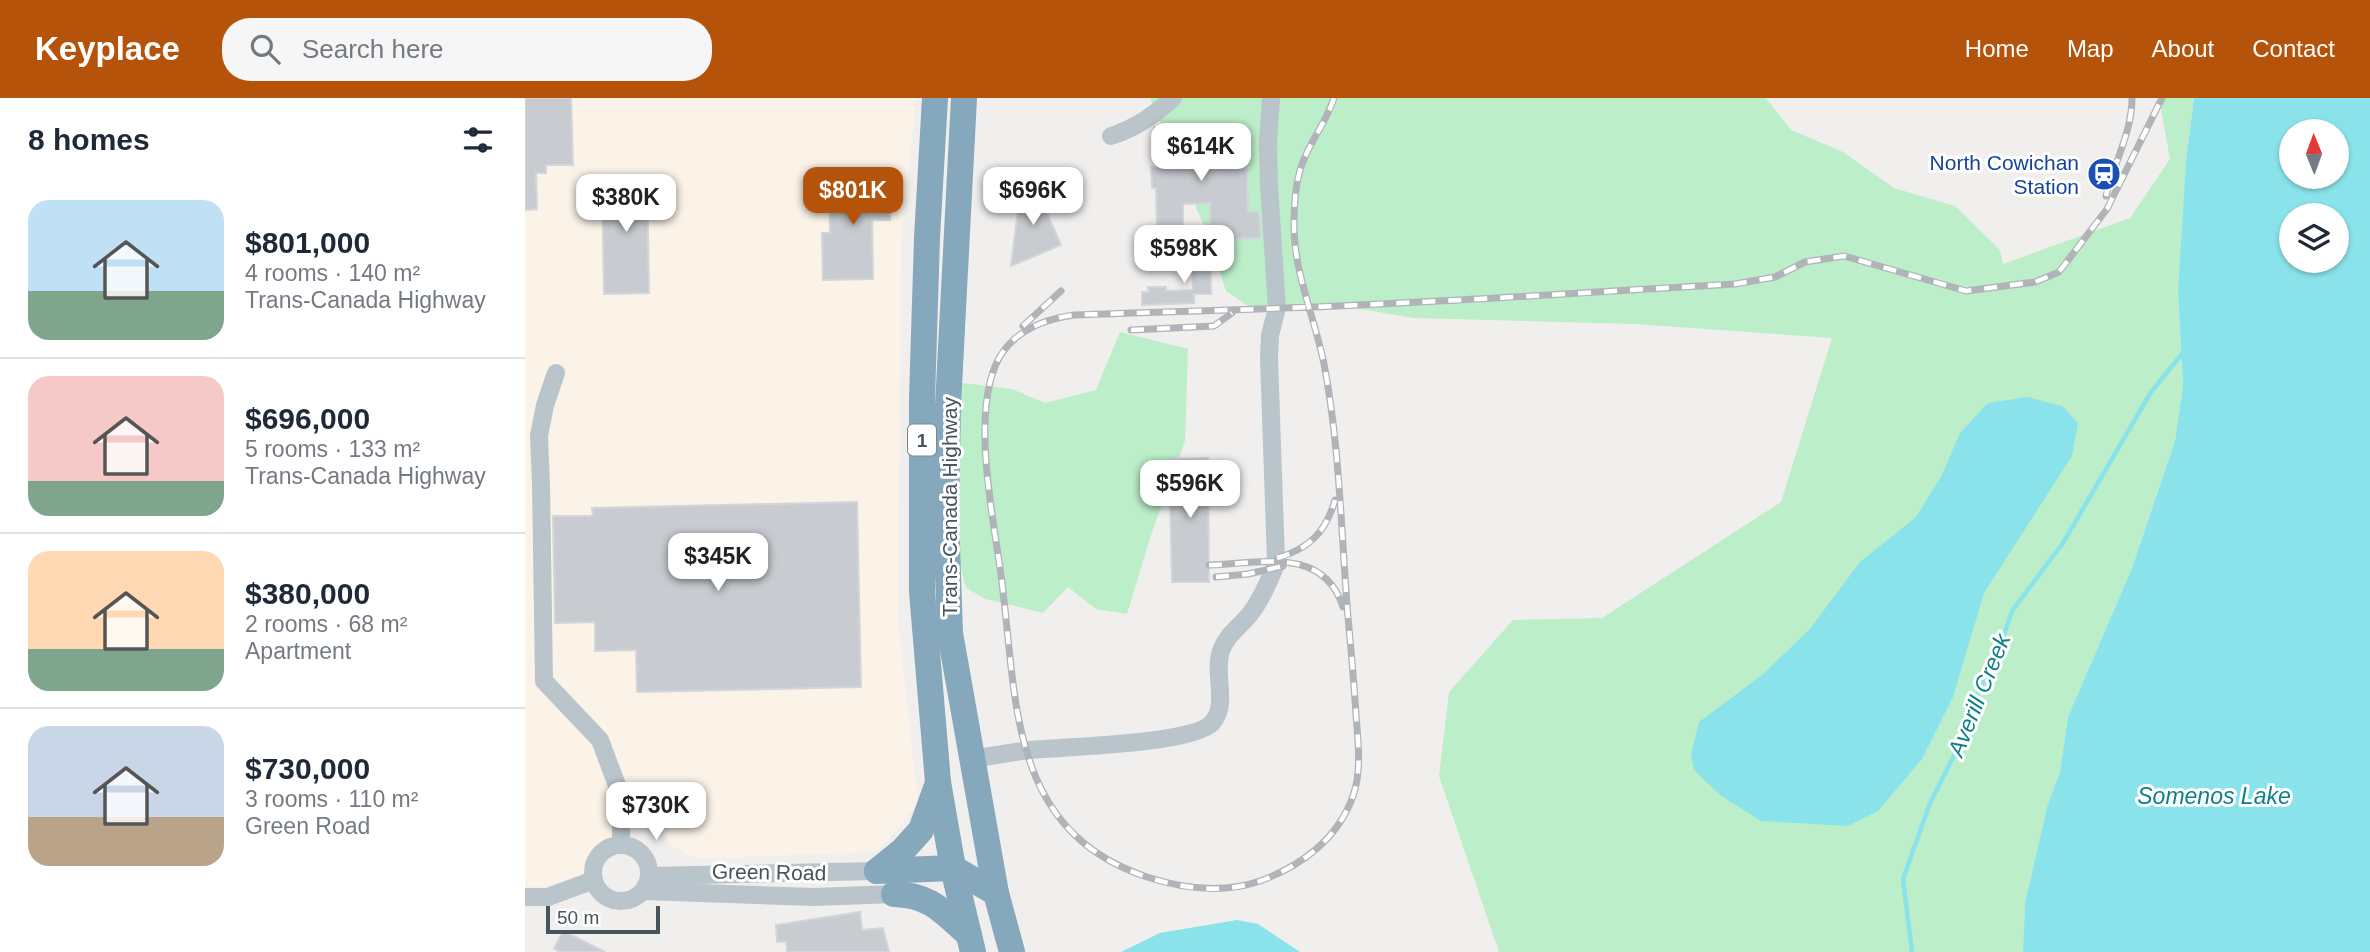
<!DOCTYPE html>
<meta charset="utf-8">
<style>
body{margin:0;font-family:Helvetica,sans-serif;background:#f6f6f7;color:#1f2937;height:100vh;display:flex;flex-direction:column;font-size:26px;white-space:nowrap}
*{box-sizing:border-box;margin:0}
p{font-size:23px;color:#747a83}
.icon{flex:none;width:38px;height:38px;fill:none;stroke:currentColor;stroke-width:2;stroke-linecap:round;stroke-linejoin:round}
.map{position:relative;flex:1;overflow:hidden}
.drawer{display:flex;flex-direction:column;background:#fff;width:525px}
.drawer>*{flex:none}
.needle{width:46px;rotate:359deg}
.buttons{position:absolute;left:1754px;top:21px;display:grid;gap:14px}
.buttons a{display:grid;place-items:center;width:70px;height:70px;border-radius:50%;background:#fff;box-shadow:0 2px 5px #0004;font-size:35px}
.scale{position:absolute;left:21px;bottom:18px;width:114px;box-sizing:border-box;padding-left:7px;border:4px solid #46545b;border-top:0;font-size:19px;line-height:24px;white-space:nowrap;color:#46545b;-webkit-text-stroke:5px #fff;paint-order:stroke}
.price{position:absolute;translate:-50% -60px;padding:0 16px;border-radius:14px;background:#fff;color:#222;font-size:23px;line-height:46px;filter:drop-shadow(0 2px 4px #0008)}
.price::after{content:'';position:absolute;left:50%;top:42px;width:21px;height:16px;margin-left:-10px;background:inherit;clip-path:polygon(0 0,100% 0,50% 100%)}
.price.active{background:#b45309;color:#fff}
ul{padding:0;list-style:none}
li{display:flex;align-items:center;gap:21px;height:175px;padding:0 28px}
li+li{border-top:2px solid #e0e1e3}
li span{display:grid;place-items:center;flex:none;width:196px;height:140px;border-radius:21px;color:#555}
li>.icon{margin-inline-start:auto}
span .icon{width:84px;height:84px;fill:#fffc;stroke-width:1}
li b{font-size:30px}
h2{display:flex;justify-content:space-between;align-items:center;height:84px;padding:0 28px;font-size:30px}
header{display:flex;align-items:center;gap:42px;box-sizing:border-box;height:98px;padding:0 35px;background:#b45309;color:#fff}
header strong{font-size:33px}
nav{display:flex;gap:38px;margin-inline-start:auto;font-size:24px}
.search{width:490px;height:63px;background:#f6f6f7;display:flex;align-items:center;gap:18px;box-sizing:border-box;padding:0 24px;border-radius:28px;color:#747a83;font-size:26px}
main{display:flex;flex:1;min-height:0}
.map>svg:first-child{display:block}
.commercial{fill:#fbf3e7}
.green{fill:#bceec9}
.water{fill:#8ae3ea;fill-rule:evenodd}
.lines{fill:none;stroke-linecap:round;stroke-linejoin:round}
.stream{stroke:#8ae3ea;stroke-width:4.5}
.building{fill:#c8ccd1;stroke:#d2d5d9;stroke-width:2}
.minor{stroke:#b9c5cb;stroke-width:18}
.highway{stroke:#86a8bc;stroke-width:26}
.rail-casing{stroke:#b0b4b8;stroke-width:7}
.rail{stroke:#fff;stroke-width:4.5;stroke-dasharray:13;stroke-linecap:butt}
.labels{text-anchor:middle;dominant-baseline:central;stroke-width:6;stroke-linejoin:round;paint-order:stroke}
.shield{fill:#fff;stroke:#7e878c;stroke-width:2}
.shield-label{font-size:19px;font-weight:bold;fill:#46545b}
.transit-label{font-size:21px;fill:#164399;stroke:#fff;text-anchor:end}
.street-label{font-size:21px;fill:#46545b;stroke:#fff}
.water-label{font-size:23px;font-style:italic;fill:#0f7f88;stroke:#fff}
</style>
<header>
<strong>Keyplace</strong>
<div class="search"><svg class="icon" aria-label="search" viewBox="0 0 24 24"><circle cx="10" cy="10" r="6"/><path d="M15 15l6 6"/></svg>Search here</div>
<nav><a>Home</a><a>Map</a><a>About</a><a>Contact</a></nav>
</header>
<main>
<section class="drawer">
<h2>8 homes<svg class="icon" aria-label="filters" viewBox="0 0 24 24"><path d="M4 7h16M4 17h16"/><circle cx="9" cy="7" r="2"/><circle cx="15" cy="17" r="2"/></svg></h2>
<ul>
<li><span style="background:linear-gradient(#bfe0f5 65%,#7fa58c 0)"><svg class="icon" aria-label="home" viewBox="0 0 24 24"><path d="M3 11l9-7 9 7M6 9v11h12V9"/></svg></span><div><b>$801,000</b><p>4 rooms · 140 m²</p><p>Trans-Canada Highway</p></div></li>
<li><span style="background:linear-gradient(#f6c9c9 75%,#7fa58c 0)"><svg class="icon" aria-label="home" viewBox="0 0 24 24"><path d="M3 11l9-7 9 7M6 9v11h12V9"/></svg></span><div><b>$696,000</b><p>5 rooms · 133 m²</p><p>Trans-Canada Highway</p></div></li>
<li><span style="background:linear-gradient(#ffd9b3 70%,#7fa58c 0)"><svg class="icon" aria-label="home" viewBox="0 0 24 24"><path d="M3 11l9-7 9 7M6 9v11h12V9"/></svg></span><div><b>$380,000</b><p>2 rooms · 68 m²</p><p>Apartment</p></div></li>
<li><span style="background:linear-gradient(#c9d6e8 65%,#b9a48a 0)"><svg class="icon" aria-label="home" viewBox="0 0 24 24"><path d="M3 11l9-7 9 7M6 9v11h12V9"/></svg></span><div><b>$730,000</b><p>3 rooms · 110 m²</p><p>Green Road</p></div></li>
</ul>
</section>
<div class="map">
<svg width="1845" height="854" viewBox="0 0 1845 854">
<rect width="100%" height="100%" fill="#f1eeee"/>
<!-- commercial -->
<polygon class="commercial" points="0,0 391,0 376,146 373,523 393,706 353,753 172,761 147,748 101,691 89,738 79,744 64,760 61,774 21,789 0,789"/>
<!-- green -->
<g class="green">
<polygon points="625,0 1241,0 1266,32 1318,54 1369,90 1430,108 1475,152 1478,166 1605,120 1645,61 1634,0 1669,0 1661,62 1653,192 1658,288 1650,343 1607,470 1543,619 1535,674 1522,709 1500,805 1498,854 974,854 914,678 924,594 988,522 1077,520 1256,404 1307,240 1110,226 889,220 817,208 729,212 701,193 681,133"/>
<polygon points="595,234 663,251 660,343 626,437 602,516 571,511 543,489 518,515 461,501 441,490 432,455 424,292 438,285 487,291 520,305 571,292"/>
</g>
<!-- water -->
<g class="water">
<path d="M1669 0H1845V854H1498L1500 805 1522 709 1535 674 1543 619 1607 470 1650 343 1658 288 1653 192 1661 62ZM1766 33H1811V79H1766ZM1766 117H1811V163H1766Z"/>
<polygon points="1502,299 1537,308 1553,325 1547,358 1459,495 1428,599 1397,661 1353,713 1323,728 1236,723 1195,697 1169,672 1166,657 1174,624 1237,577 1284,532 1335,464 1391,419 1417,377 1435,335 1463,305"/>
<polygon points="712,822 733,826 775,854 596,854 635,835"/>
</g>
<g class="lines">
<!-- stream -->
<polyline class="stream" points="1387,854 1378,781 1405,705 1436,644 1440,619 1470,563 1487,513 1538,445 1626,294 1657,256"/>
</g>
<!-- building -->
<g class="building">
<polygon points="0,0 46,0 48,67 21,67 21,75 11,75 12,111 0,112"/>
<polygon points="685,26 686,60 717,59 717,70 722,70 723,114 734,114 736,140 685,141 685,105 658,106 658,128 632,129 631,90 627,90 626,69 631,69 629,29"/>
<polygon points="504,74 536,147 486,168 492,119"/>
<polygon points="82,77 122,77 124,195 79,196 77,83"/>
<polygon points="364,80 365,122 347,122 348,181 298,182 297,135 305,135 304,81"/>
<polygon points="670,152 685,152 686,196 669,196 669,205 617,207 617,194 624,194 623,189 641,189 641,193 668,192 667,168 671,168"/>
<polygon points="683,360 684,484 647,484 644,361"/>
<polygon points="332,404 336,589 112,594 111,552 70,553 70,524 30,525 28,418 68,418 67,410"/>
<polygon points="335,814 337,832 358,830 364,854 262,854 261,843 252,844 251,827"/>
<polygon points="38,833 80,854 36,854 29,851"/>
</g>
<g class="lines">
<!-- minor -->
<g class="minor">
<path d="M586 38C611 30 629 17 648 0"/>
<polyline points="31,275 20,307 14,338 16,386 19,583 75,642 96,698 96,747"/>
<path d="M446 661C466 658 485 655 504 652 538 649 668 646 687 625 704 606 688 576 696 553 701 537 715 529 725 516 736 502 743 485 750 469L751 463 744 260 745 237 752 210 744 88 743 44 746 0"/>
<circle cx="96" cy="775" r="28"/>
<polyline points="124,778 352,773"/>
<polyline points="118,793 289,799 369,796"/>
<polyline points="0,799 23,799 69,782"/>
</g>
<!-- highway -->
<g class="highway">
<polyline points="410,0 402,140 397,301 397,494 413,684 428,770 448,854"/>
<polyline points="439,0 423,307 421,418 425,535 471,795 487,854"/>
<polyline points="352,773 428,770 471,795"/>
<polyline points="352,773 378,752 396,732 413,685"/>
<path d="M369 796C406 797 418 814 444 837"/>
</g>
<defs>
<g id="rail">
<path d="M809 0C802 22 789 38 780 59 770 80 769 107 769 131 770 177 790 221 799 266 815 349 816 435 823 519 826 552 829 584 831 617 833 644 837 672 828 698 813 741 776 768 735 783 697 796 659 791 622 779 478 731 493 592 475 470 467 413 446 312 474 260 490 232 520 221 549 217 658 213 766 211 874 205 986 200 1098 192 1210 186L1250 179 1280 164 1319 158 1441 193 1510 184 1534 174 1582 111 1637 0"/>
<path d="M1581 98C1589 65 1607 34 1607 0"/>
<polyline points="498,228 536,193"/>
<polyline points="606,232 689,228 707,215"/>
<path d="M752 460C784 451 801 434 810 402"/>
<path d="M684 467C733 466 798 447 818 509"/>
<polyline points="691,479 723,476 758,468"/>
</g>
</defs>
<!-- rail casing -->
<use href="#rail" class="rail-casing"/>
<!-- rail -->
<use href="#rail" class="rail"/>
</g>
<!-- icons -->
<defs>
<symbol id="station-disc" viewBox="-11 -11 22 22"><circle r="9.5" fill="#1a4fb4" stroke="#fff"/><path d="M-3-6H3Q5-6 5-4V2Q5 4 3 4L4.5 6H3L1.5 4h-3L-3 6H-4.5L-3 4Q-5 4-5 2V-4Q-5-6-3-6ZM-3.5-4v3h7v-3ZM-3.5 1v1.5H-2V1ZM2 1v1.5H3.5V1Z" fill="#fff"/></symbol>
</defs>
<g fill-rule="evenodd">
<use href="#station-disc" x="1560" y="57" width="38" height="38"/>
</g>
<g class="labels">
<!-- shield labels -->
<rect class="shield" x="383" y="326.5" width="28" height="31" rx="5"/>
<g class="shield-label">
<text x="397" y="342">1</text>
</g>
<!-- transit labels -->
<g class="transit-label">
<text x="1554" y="64">North Cowichan<tspan x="1554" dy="24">Station</tspan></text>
</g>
<!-- street labels -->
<g class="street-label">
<text transform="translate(424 409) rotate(-90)">Trans-Canada Highway</text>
<text transform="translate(244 774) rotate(1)">Green Road</text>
</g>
<!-- water labels -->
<g class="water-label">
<text transform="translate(1454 597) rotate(-68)">Averill Creek</text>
<text x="1689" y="698">Somenos Lake</text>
</g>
</g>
</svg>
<div class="buttons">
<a><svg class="needle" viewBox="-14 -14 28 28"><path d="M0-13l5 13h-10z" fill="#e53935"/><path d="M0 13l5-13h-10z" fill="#747a83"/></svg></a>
<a><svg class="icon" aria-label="layers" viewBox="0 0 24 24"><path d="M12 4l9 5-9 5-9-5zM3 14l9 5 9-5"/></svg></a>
</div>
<div class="scale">50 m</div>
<b class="price" style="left:676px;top:85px">$614K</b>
<b class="price active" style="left:328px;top:129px">$801K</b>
<b class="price" style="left:508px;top:129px">$696K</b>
<b class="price" style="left:101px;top:136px">$380K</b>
<b class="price" style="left:659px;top:187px">$598K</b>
<b class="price" style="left:665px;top:422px">$596K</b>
<b class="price" style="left:193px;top:495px">$345K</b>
<b class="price" style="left:131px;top:744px">$730K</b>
</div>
</main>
